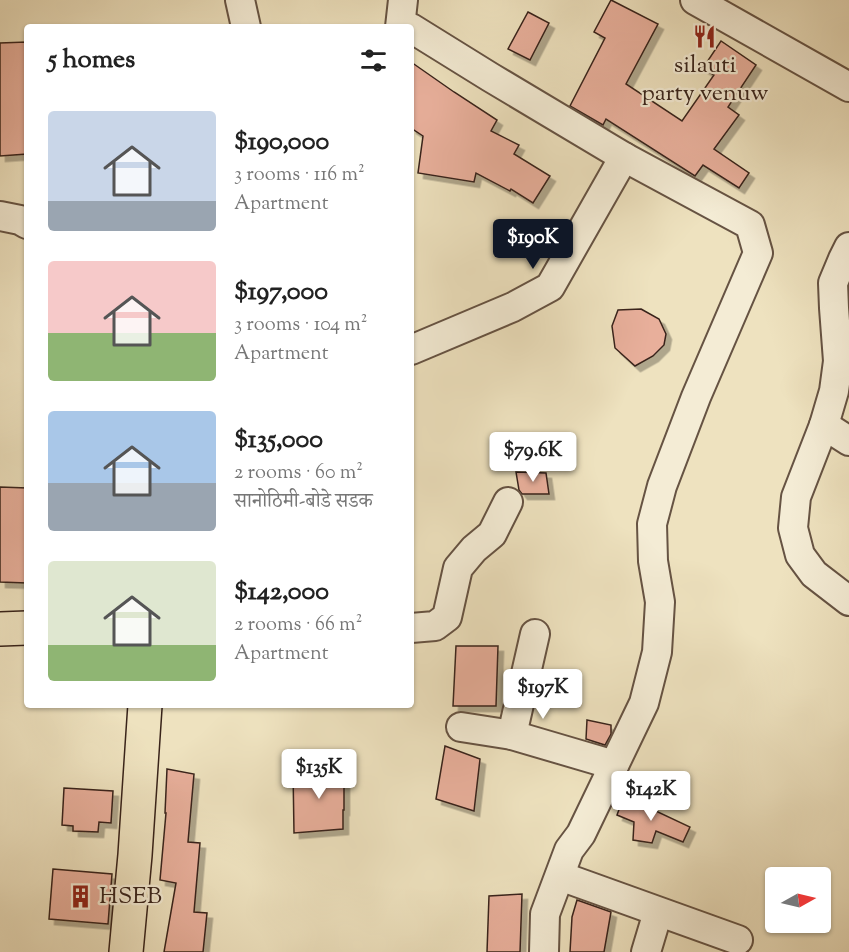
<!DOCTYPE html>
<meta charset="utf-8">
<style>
body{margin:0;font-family:"Sorts Mill Goudy","Noto Serif Devanagari",serif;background:#f2f2f2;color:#222;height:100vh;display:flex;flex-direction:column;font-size:22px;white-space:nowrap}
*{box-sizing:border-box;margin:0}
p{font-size:20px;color:#767676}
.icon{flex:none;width:33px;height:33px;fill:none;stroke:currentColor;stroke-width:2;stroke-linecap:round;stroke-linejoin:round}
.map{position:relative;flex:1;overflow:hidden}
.details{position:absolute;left:24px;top:24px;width:390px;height:684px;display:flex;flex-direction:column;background:#fff;border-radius:6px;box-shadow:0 2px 4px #0004}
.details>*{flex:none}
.needle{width:39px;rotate:82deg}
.controls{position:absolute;left:765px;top:867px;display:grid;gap:12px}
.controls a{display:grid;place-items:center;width:66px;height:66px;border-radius:6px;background:#fff;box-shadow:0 2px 4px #0004;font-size:30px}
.price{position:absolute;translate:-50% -51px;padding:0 14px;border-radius:6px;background:#fff;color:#222;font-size:20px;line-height:39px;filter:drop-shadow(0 2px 3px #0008)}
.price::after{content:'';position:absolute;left:50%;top:36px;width:18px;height:14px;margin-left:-9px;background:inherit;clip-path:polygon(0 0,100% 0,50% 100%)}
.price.on{background:#111827;color:#fff}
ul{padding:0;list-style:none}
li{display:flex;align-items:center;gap:18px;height:150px;padding:0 24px}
li span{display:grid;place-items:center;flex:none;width:168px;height:120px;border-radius:6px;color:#555}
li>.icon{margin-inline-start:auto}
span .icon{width:72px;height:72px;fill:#fffc;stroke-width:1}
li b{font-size:26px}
h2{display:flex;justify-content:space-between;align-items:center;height:72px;padding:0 24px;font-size:26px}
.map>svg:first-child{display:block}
.building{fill:#e8af9b;stroke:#38231a;stroke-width:1.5;filter:url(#shadow)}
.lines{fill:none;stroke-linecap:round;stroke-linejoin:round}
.minor-casing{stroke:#665343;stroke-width:32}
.major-casing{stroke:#38231a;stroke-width:36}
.minor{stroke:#f4ecd5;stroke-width:28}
.major{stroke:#eee2bf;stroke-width:33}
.labels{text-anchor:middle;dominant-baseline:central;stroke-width:4.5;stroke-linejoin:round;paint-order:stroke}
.poi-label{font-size:24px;fill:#38231a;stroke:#f4ecd5}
</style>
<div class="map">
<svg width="849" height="952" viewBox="0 0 849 952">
<defs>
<filter id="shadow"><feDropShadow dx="5.5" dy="5.5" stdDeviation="0" flood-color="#0004"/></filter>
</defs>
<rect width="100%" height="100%" fill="#eee2bf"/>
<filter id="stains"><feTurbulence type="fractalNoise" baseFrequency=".00333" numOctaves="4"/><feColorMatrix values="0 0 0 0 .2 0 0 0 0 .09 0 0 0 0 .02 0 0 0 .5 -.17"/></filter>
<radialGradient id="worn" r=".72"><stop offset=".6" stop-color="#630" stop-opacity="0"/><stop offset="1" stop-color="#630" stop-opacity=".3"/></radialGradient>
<!-- building -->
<g class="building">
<polygon points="611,0 658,24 626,84 682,121 714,75 703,68 721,41 756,65 728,107 739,115 714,149 749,173 739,188 703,165 695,176 606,119 603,125 570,106 605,38 594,32"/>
<polygon points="528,12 549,23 530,60 508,49"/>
<polygon points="27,42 27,154 0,156 0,43"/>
<polygon points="411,62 454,92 497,120 491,131 519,145 514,154 550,176 533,203 511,189 510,191 476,173 474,182 418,173 423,136 411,128"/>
<polygon points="641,309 659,319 666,334 664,345 653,356 635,366 615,348 612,326 618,310"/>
<polygon points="516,472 546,473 549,494 522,494 519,490"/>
<polygon points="0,487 27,488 27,583 0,582"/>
<polygon points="456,646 498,646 496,706 453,706"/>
<polygon points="587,720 611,725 611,734 605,745 586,739"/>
<polygon points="445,746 480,759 474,811 436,799"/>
<polygon points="344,767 344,810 343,810 343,829 294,833 293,770"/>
<polygon points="167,769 194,774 188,842 200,843 194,912 207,913 203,952 164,952 176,883 160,880 166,813 165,813"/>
<polygon points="64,788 113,791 111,823 99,822 98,832 73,831 73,826 62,825"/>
<polygon points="624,796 690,827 683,842 656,831 652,843 633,840 634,822 617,815"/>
<polygon points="53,869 112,874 108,924 49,919"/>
<polygon points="522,894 520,952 487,952 489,896"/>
<polygon points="577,900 611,912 604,952 570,952 572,917"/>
</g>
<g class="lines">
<defs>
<g id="minor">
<polyline points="240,0 246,27"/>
<polyline points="695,0 849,87"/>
<polyline points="400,27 403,0"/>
<polyline points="411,28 490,77 624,157 750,225 758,253 696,397 662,486 652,524 653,561 660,602 657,652 644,703 581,834 569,850 545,914 544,952"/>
<polyline points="0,216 20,220 27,224"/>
<polyline points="849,247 843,259 833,283 834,308 838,361 834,391 824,425 849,441"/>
<polyline points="411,350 513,307 550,287 624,157"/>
<polyline points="824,425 796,497 793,528 800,555 814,574 849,601"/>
<polyline points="411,628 435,626 447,617 458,568 474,549 492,534 508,502"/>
<polyline points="461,727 512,735 614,765"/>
<polyline points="512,735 535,634"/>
<polyline points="560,876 738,940"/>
<polyline points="646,952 658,912"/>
</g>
<g id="major">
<polyline points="0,629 27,628"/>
<polyline points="126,952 135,855 145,705"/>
</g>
</defs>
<!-- minor casing -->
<use href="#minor" class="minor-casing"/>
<!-- major casing -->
<use href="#major" class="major-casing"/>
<!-- minor -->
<use href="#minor" class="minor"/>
<!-- major -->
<use href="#major" class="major"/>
</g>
<!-- icons -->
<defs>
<symbol id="restaurant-bare" viewBox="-9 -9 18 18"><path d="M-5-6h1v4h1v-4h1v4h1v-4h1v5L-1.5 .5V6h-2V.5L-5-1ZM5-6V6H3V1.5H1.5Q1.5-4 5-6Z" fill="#8f2418" stroke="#f4ecd5" stroke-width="2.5" paint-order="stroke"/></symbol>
<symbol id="building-bare" viewBox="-9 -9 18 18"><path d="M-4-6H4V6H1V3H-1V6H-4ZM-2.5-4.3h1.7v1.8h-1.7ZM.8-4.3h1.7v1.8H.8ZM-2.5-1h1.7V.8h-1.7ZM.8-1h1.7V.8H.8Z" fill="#8f2418" stroke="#f4ecd5" stroke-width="2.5" paint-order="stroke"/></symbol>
</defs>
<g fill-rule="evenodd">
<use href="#restaurant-bare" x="688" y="20" width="33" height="33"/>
<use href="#building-bare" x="64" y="880" width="33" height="33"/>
</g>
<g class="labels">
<!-- poi labels -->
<g class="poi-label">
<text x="705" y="66">silauti<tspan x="705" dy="28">party venuw</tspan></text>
<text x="99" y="897" text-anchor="start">HSEB</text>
</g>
</g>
<rect width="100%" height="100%" filter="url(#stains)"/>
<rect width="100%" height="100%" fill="url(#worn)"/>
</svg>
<div class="controls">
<a><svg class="needle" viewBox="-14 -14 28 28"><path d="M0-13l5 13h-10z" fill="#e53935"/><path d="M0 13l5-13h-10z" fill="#767676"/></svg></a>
</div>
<b class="price on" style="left:533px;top:270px">$190K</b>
<b class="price" style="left:533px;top:483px">$79.6K</b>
<b class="price" style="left:543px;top:720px">$197K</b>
<b class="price" style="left:319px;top:800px">$135K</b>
<b class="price" style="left:651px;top:822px">$142K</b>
<section class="details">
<h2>5 homes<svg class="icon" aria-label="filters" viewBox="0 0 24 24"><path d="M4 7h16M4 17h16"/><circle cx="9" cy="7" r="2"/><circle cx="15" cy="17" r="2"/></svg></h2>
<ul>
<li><span style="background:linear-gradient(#c9d6e8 75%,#9aa5b1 0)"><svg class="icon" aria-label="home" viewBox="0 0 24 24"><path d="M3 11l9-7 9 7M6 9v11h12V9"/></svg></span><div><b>$190,000</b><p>3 rooms · 116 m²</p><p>Apartment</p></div></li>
<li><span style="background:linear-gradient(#f6c9c9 60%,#8fb573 0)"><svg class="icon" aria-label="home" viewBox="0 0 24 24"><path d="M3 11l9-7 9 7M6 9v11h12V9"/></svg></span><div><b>$197,000</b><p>3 rooms · 104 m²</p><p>Apartment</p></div></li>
<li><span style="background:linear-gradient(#a9c7e8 60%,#9aa5b1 0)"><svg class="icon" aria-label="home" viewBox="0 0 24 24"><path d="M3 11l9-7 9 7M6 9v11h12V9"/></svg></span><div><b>$135,000</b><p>2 rooms · 60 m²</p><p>सानोठिमी-बोडे सडक</p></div></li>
<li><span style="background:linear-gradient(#dfe7d0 70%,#8fb573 0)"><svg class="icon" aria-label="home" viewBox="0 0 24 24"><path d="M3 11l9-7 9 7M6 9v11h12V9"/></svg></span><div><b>$142,000</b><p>2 rooms · 66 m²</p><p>Apartment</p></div></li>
</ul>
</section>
</div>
